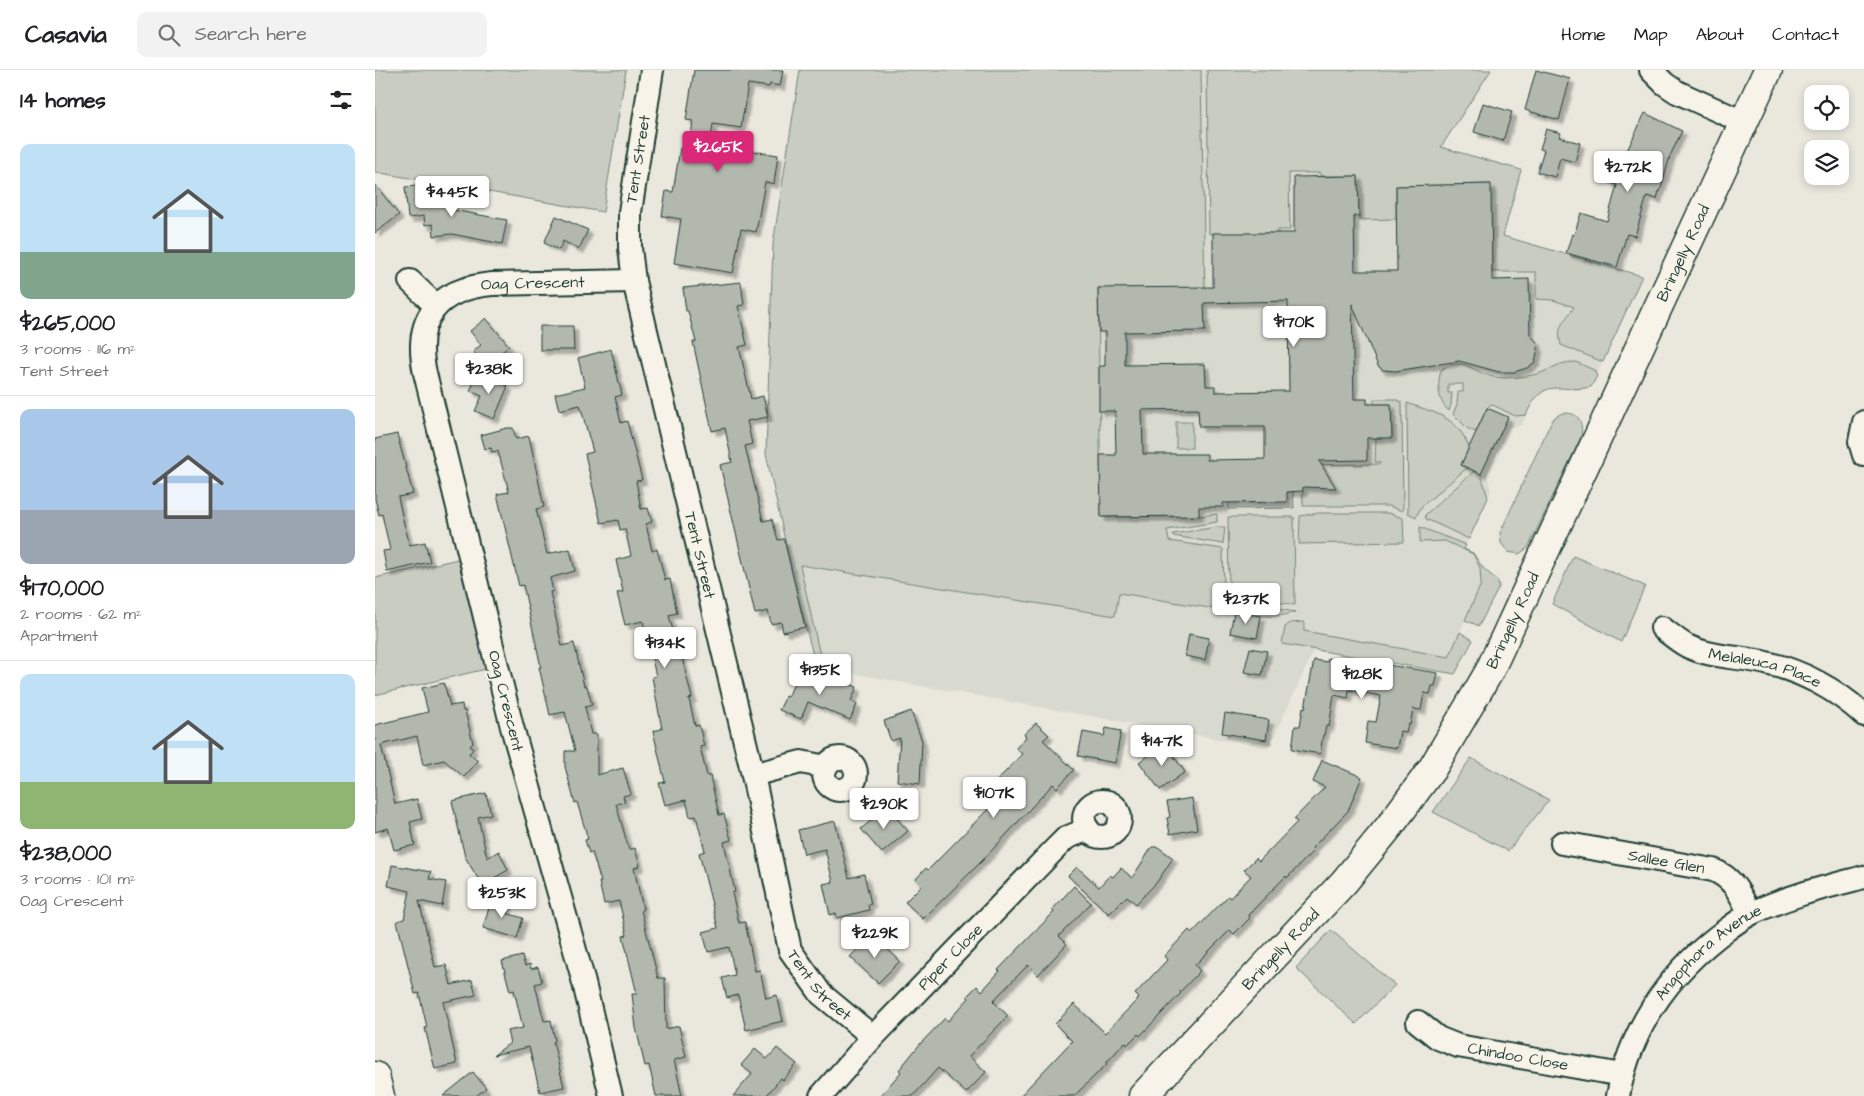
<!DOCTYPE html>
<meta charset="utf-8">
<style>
body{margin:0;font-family:"Architects Daughter",sans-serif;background:#f2f2f2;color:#202124;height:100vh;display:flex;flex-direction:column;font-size:19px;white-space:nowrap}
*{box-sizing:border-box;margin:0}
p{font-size:16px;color:#757577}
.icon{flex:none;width:28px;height:28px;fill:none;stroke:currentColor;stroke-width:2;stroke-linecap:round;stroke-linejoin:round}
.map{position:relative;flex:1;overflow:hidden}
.sheet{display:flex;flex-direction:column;background:#fff;width:375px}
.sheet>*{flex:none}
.fabs{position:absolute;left:1429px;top:15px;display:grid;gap:10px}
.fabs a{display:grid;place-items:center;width:45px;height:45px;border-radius:10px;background:#fff;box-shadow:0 2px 8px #0003;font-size:25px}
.price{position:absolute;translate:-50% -42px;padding:0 11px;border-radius:5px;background:#fff;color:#222;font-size:16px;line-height:32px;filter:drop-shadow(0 1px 2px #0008)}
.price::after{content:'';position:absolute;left:50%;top:30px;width:15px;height:11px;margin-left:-8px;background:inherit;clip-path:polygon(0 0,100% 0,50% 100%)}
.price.on{background:#db2777;color:#fff}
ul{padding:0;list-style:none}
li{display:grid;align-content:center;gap:10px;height:265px;padding:0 20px}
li+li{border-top:1px solid #e0e0e0}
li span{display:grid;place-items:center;height:155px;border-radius:10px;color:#555}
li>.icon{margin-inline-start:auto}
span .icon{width:90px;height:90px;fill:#fffc;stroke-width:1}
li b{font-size:21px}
h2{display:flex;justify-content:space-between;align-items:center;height:60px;padding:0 20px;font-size:21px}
header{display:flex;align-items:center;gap:30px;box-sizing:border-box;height:70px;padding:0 25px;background:#fff;border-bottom:1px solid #e0e0e0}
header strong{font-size:24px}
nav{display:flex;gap:28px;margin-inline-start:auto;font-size:18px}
.search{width:350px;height:45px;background:#f2f2f2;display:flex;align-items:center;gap:12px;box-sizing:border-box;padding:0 18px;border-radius:10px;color:#757577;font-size:19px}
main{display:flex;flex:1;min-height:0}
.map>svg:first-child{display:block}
.built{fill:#d9dacf}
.green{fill:#c8ccc1;stroke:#74847a}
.building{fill:#b2b8ae;stroke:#1f3d34;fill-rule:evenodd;filter:url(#shadow)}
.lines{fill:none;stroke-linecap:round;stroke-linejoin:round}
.minor-casing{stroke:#1f3d34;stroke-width:26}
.major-casing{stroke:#1f3d34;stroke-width:31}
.highway-casing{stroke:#1f3d34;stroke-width:31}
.minor{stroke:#f7f3e8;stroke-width:22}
.major{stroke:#f7f3e8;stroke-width:28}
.highway{stroke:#f7f3e8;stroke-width:28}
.labels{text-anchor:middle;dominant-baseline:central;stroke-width:4;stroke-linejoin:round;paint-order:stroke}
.street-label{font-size:16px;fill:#1f3d34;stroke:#f7f3e8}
</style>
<header>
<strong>Casavia</strong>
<div class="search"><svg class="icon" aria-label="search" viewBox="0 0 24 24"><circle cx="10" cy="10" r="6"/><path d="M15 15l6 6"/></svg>Search here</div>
<nav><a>Home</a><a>Map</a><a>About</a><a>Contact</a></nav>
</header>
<main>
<section class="sheet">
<h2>14 homes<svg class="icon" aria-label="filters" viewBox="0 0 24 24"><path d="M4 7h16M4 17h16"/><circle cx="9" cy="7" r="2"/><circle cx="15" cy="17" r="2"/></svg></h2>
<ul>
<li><span style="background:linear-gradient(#bfe0f5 70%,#7fa58c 0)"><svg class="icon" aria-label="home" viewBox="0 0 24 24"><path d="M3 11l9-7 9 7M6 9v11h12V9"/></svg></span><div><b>$265,000</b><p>3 rooms · 116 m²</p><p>Tent Street</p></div></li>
<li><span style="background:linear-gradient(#a9c7e8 65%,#9aa5b1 0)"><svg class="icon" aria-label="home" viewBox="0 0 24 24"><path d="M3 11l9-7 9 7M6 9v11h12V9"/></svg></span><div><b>$170,000</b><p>2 rooms · 62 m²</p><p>Apartment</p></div></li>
<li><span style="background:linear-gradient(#bfe0f5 70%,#8fb573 0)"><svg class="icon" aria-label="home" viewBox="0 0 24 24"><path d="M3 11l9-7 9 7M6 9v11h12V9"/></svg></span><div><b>$238,000</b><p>3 rooms · 101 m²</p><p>Oag Crescent</p></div></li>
</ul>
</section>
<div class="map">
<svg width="1489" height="1026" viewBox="0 0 1489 1026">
<defs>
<filter id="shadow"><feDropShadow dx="4.5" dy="4.5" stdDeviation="1" flood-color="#0004"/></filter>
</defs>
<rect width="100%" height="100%" fill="#eae8dd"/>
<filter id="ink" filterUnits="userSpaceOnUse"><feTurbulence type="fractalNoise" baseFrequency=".02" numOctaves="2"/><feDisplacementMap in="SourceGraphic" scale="10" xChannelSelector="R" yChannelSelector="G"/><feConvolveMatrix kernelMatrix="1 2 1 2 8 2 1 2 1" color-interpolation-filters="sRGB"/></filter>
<g filter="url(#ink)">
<!-- built -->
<polygon class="built" points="425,0 1116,0 1066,77 1146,100 1128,166 1267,206 1216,317 1204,320 1183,317 1171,320 1157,332 1146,356 1134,357 1112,405 1116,421 1089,479 1098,483 1108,498 1123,511 1124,517 1104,556 1090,550 1085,562 1098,570 1080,604 939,580 894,678 441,597 391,384 398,174"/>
<!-- green -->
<g class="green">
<polygon points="0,0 251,0 228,142 0,102"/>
<polygon points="425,0 826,0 830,226 723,218 726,447 824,446 842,444 842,452 792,460 794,471 848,479 849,516 846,540 744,523 740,546 425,495 448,599 441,597 418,507 391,384 398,174"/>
<path d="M832 0H1116L1066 77 1146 100 1128 166 1267 206 1228 292 1186 275C1181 256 1189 252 1199 237L1178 230 1161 229V202H1117L1115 114 1021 116V149L984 150 983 106H945V103H914L915 160H903V163L834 164Z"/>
<path d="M1201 292 1219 300 1222 306 1216 317C1182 324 1170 304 1151 345L1140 346 1116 334 1112 338 1101 362 1093 359 1078 344 1082 334 1083 322H1088V314H1073V323H1077L1076 335 1074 341C1063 333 1062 313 1066 300 1086 284 1099 303 1119 307 1130 309 1147 307 1158 305 1175 302 1179 292 1201 292Z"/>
<polygon points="999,329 1019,329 1027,332 1028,441 1013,436 928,436 927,395 1005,394 1004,392 1000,392 1001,368 1017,367 1016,334 999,334"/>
<path d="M1032 333C1060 343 1082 346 1094 377L1086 395 1092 398 1046 437 1041 447 1033 443Z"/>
<path d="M1187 343C1205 342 1208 352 1206 367L1153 478 1144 484 1133 482 1126 473 1125 463 1176 352 1180 347Z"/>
<rect x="801" y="352" width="16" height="26"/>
<polygon points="1099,401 1106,404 1113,428 1094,469 1051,449 1050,445"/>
<polygon points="912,422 918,422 919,438 853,439 854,433"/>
<polygon points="943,443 1013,443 1028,448 1029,472 924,474 925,446"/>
<polygon points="853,447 919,447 920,535 854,524"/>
<polygon points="842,457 850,457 848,474 798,466 798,464"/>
<polygon points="1045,457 1091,475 1089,479 1098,483 1108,498 1123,511 1124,517 1104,556 1090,550 1106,514 1105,498 1098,484 1070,471 1045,472"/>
<polygon points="1198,486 1270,516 1246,572 1177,534"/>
<polygon points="83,489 111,599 0,625 0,508"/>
<path d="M853 530 920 542C898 550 875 545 851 540Z"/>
<polygon points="929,552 929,561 1074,587 1085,562 1098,570 1080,604 907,574 910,557 915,553"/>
<polygon points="1096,688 1174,730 1133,781 1058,742"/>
<polygon points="956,860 1020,915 981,954 921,898"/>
</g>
<!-- building -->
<g class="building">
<polygon points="319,0 408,0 405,16 395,14 394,17 373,14 366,58 338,54 334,83 375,89 377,81 403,85 399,114 390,112 381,162 366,159 358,203 299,193 306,149 287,146 291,121 298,122 305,78 314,80 318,51 311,50"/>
<polygon points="1161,0 1195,9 1184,50 1150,40"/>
<polygon points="1108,33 1137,42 1128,71 1099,62"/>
<polygon points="1270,43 1307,61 1295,86 1285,122 1284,121 1282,129 1272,126 1260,166 1252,164 1242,197 1191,183 1197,164 1199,165 1206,143 1232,151 1242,115 1234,113 1242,85 1249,87"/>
<polygon points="1171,59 1186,63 1184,67 1205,73 1200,92 1185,88 1180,107 1162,102 1169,80 1165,79"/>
<path d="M983 106 984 146H979L980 201H1022L1021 116 1116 114 1117 210 1154 209 1155 265 1162 272 1163 278 1160 292 1152 298 1139 302H1124L1084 291 1021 301 1008 300 1003 296 977 234 979 329H992V334H1016L1017 368H992V390L944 391 961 418 928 417V421L912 422V432L848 433V437H824V446L726 447 725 385H741L740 341H724V296H730V262H724L723 218 838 217V163H919V107ZM913 231 914 321 840 322V316H831L830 294 750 295V262L830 261 829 233ZM823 339 824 357H890V389L832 390V384H768L767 340Z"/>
<polygon points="0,114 24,145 0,163"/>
<polygon points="54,115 55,132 77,130 78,140 132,150 127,174 77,164 59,166 58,154 50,155 49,146 33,148 30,117"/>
<polygon points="181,146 213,160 204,179 188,171 184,180 169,173"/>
<polygon points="366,212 369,235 363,236 372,275 364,277 376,329 388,326 393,347 372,351 377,374 370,376 388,451 397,449 403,470 409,469 430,557 408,562 406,552 396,554 393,541 380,544 345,395 357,392 350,358 337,361 318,272 321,272 313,241 311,241 308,218"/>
<polygon points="111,248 134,276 110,296 98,281 106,275 95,261"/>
<polygon points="165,256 198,256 199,280 165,280"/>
<polygon points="236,279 247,325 240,327 246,353 252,351 267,410 261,411 266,439 273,438 277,452 271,454 277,481 282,479 290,510 295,509 302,543 294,545 301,573 303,572 317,628 314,629 320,656 324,655 329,676 325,677 332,706 335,706 344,745 349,744 356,770 349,772 360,822 357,823 364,853 370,852 380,901 385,900 391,928 402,925 408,951 371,960 363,925 352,928 347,908 360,905 354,877 333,882 328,862 343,858 324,783 330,781 321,746 315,747 311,730 290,735 284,713 290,712 278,661 287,659 277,607 281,606 268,551 250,555 242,523 248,522 241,490 256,486 250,459 245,460 243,450 226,453 210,384 218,382 205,335 184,340 180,324 210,317 203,288"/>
<polygon points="103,303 133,316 119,349 100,341 107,326 95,321"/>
<polygon points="1112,338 1133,347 1106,404 1086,395"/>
<polygon points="132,358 138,358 141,369 154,366 169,437 161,439 172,484 195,479 200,501 175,508 178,521 175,522 187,576 199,573 209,616 212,616 217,635 210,637 216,664 222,664 222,705 248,698 256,724 248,726 250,732 241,734 254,780 260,778 265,796 259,798 268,839 266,840 283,908 290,908 291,959 304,956 311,987 299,990 307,1026 281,1026 274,995 270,996 261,958 257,924 262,924 248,866 252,865 244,831 229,834 224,812 226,812 217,782 214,783 210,770 213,769 202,732 200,733 190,697 190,681 200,681 190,642 175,645 164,597 166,597 148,515 144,516 122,424 134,422 123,381 117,382 116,378 110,379 106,365"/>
<polygon points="22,364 38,424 23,427 29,454 35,475 50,472 55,492 12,502 8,481 15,480 7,444 4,445 0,429 0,369"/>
<polygon points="859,542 886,546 882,568 855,563"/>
<polygon points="814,564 834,568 830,590 810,586"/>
<polygon points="875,578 892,581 887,605 869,602"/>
<polygon points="953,588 980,593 981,590 1063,603 1060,616 1057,616 1055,624 1049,623 1046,640 1038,639 1035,655 1033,654 1031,662 1025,661 1022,678 990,673 993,651 1001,652 1006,626 974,620 973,628 959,625 954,657 951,656 949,665 948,665 945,684 917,679 920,656 925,656 928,637 930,638 939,590 952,592"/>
<polygon points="425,600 453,613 456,606 482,617 476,631 482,634 475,650 433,632 426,649 404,640 411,626 413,627"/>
<polygon points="69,613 75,636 87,634 88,641 90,641 98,673 95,676 98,679 94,684 103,691 89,707 69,690 48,695 42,666 6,675 20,734 42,729 47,749 35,752 40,775 19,780 13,758 0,762 0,655 53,642 47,618"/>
<polygon points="536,641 547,671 545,714 522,711 525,668 516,671 509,651"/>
<polygon points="850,643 894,650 891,670 847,663"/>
<polygon points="661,653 674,665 668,670 699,700 682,718 678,714 608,790 548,849 530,832 546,816 540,810 551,798 553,800 626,726 616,717 647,684 641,678 651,667 649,664"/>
<polygon points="731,658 746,661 740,693 703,686 708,662 729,666"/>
<polygon points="790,674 810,702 785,720 764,692"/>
<polygon points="947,690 987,707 973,741 937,778 939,780 912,808 911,806 873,845 875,848 859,864 855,860 820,895 825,901 805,922 806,923 765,966 763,964 752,975 750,972 731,993 732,994 699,1026 645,1026 697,971 680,954 699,934 730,963 764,928 760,924 792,890 789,886 814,860 817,863 853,826 855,828 876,806 869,800 881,788 884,791 922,752 919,749 950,717 938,712"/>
<polygon points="111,723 116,744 103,747 112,788 124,781 133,800 107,815 90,787 77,731"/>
<polygon points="817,728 822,759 795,764 792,748 795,747 792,732"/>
<polygon points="512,737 533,761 507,783 486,759"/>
<polygon points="460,751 474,808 489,804 496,834 493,835 494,840 462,848 461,843 455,845 448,814 458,812 450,779 429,784 423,760"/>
<polygon points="777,777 783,777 798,788 782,812 761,834 752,826 734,844 693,806 702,797 724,817 735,805 738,807 746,798 757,808"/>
<polygon points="17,795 56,802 54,809 71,812 67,836 44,831 60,897 71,895 76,915 97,910 101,925 68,932 82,994 60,999 50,958 52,957 44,923 40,924 22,851 29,849 35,821 13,816"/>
<polygon points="699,816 716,833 684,866 692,874 663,905 653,895 618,931 633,946 594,986 611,1002 591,1023 563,998 538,1026 505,1026 526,1002 524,1000 545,974 570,948 573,951 594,928 592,926 602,916 607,921 625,901 623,900 679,842 677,840"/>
<polygon points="117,828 134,833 131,843 148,848 142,868 108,858"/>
<polygon points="497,864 525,891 503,913 475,887"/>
<polygon points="147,886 150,896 155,894 156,899 163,897 167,912 160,914 169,951 176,950 180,971 178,972 189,1017 165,1022 154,977 119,985 135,973 132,961 148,958 139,920 135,921 127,891"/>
<polygon points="402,978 422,994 408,1010 406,1008 391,1026 358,1026 377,1004 366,995 380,979 392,989"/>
<polygon points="98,1002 111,1018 101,1026 68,1026"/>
</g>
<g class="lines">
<defs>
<g id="minor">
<path id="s1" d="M277 0 255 142V178L259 211 378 705 415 880 446 924 498 967"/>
<polyline points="1276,0 1290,14 1302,22 1368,52"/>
<polyline points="35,211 61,236"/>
<polyline points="1489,352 1485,372 1489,385"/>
<path id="s2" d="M1287 558C1295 564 1303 571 1312 576 1334 587 1367 587 1391 593 1427 601 1462 620 1489 645"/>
<circle cx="465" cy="704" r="16"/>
<polyline points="378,705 426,692 451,697"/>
<circle cx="727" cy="749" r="18"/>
<path id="s3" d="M1187 773 1338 800C1359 808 1366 826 1375 844"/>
<path id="s4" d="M1043 952 1063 968 1083 976 1247 1005"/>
<path id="s5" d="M236 1026 207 905 137 657 50 303C38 249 62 219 117 214L259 211"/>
<path id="s6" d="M446 1026 498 967 681 778 691 768 713 759"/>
<path id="s7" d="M1243 1026C1255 961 1291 907 1343 866 1354 858 1365 849 1377 843 1413 826 1451 817 1489 807"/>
</g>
<g id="major">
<path id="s8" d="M768 1026 969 812 1014 757 1057 699 1114 602 1393 0"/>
</g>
<polyline id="highway" points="0,1006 5,1026"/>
</defs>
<!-- minor casing -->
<use href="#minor" class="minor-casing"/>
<!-- major casing -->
<use href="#major" class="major-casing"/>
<!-- highway casing -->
<use href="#highway" class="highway-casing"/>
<!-- minor -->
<use href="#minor" class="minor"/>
<!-- major -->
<use href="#major" class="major"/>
<!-- highway -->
<use href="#highway" class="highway"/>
</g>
</g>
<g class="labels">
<!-- street labels -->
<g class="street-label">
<text transform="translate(263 89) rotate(-81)">Tent Street</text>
<text stroke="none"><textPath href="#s8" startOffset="1011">Bringelly Road</textPath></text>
<text stroke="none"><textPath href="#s5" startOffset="919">Oag Crescent</textPath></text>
<text stroke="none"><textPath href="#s1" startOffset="495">Tent Street</textPath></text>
<text stroke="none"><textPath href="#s8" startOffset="606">Bringelly Road</textPath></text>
<text stroke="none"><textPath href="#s2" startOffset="112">Melaleuca Place</textPath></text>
<text transform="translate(131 631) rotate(76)">Oag Crescent</text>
<text stroke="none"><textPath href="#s3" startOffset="106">Sallee Glen</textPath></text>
<text stroke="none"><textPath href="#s8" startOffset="201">Bringelly Road</textPath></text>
<text stroke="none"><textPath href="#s7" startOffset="175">Angophora Avenue</textPath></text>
<text stroke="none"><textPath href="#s6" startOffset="190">Piper Close</textPath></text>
<text stroke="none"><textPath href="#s1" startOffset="946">Tent Street</textPath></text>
<text stroke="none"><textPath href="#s4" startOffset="108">Chindoo Close</textPath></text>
</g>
</g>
</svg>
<div class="fabs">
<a><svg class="icon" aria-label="locate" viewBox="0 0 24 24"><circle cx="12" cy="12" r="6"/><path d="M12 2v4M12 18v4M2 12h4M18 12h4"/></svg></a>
<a><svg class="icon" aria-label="layers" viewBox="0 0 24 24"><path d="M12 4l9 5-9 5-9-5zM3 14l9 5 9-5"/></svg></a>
</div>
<b class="price on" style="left:343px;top:103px">$265K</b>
<b class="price" style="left:1253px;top:123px">$272K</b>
<b class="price" style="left:77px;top:148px">$445K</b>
<b class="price" style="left:919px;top:278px">$170K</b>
<b class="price" style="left:114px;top:325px">$238K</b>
<b class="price" style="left:871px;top:555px">$237K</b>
<b class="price" style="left:290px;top:599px">$134K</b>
<b class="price" style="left:445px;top:626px">$135K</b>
<b class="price" style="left:987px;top:630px">$128K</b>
<b class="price" style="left:787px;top:697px">$147K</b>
<b class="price" style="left:619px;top:749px">$107K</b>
<b class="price" style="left:509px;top:760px">$290K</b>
<b class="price" style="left:127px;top:849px">$253K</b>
<b class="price" style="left:500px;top:889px">$229K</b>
</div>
</main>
